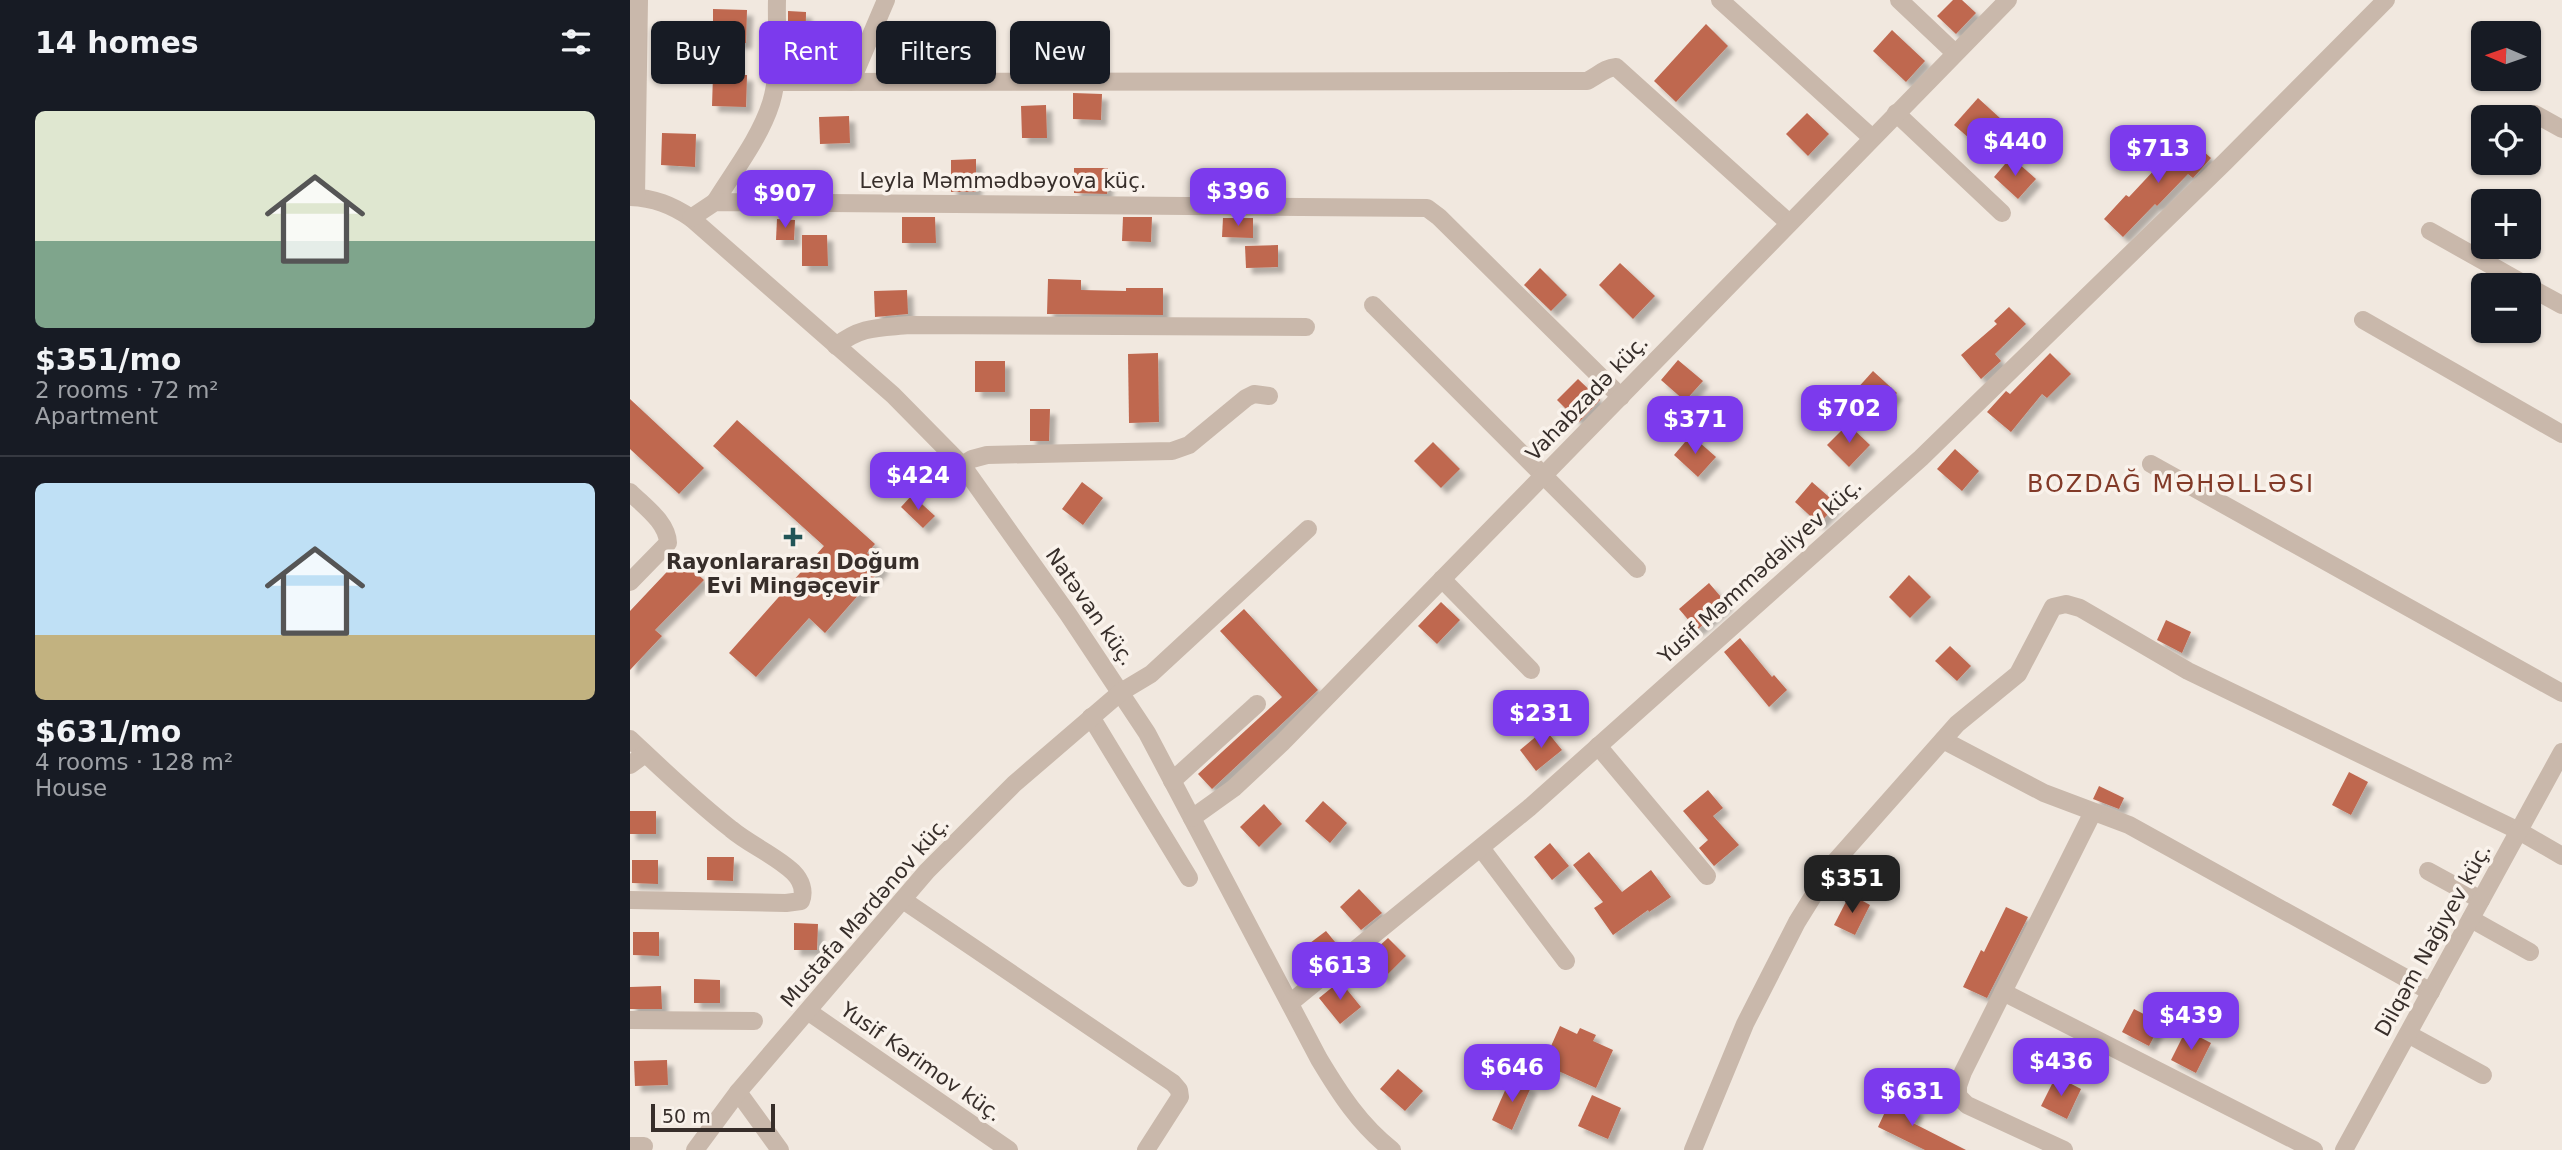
<!DOCTYPE html>
<meta charset="utf-8">
<style>
body{margin:0;font-family:"DejaVu Sans",sans-serif;background:#20242c;color:#f1f3f6;height:100vh;display:flex;flex-direction:column;font-size:26px;white-space:nowrap}
*{box-sizing:border-box;margin:0}
p{font-size:23px;color:#9ea1a6}
.icon{flex:none;width:38px;height:38px;fill:none;stroke:currentColor;stroke-width:2;stroke-linecap:round;stroke-linejoin:round}
.map{position:relative;flex:1;overflow:hidden}
.panel{display:flex;flex-direction:column;background:#171b24;width:630px}
.panel>*{flex:none}
.guide{position:absolute;left:21px;top:21px;width:665px;height:63px;display:flex;gap:14px}
.needle{width:46px;rotate:272deg}
.buttons{position:absolute;left:1841px;top:21px;display:grid;gap:14px}
.buttons a{display:grid;place-items:center;width:70px;height:70px;border-radius:10px;background:#171b24;box-shadow:0 2px 5px #0004;font-size:35px}
.scale{position:absolute;left:21px;bottom:18px;width:124px;box-sizing:border-box;padding-left:7px;border:4px solid #372e2a;border-top:0;font-size:19px;line-height:24px;white-space:nowrap;color:#372e2a;-webkit-text-stroke:5px #f9f2eb;paint-order:stroke}
.price{position:absolute;translate:-50% -60px;padding:0 16px;border-radius:14px;background:#7c3aed;color:#fff;font-size:23px;line-height:46px;filter:drop-shadow(0 2px 4px #0008)}
.price::after{content:'';position:absolute;left:50%;top:42px;width:21px;height:16px;margin-left:-10px;background:inherit;clip-path:polygon(0 0,100% 0,50% 100%)}
.price.on{background:#222;color:#fff}
ul{padding:0;list-style:none}
li{display:grid;align-content:center;gap:14px;height:371px;padding:0 35px}
li+li{border-top:2px solid #363941}
li span{display:grid;place-items:center;height:217px;border-radius:10px;color:#555}
li>.icon{margin-inline-start:auto}
span .icon{width:126px;height:126px;fill:#fffc;stroke-width:1}
li b{font-size:30px}
h2{display:flex;justify-content:space-between;align-items:center;height:84px;padding:0 35px;font-size:30px}
.chip{padding:0 24px;border-radius:10px;background:#171b24;box-shadow:0 2px 5px #0004;font-size:24px;line-height:63px}
.chip.on{background:#7c3aed;color:#fff}
main{display:flex;flex:1;min-height:0}
.map>svg:first-child{display:block}
.building{fill:#bf674f;filter:url(#shadow)}
.lines{fill:none;stroke-linecap:round;stroke-linejoin:round}
.minor{stroke:#c9b8ab;stroke-width:18}
.poi-dot{fill:#225557;stroke:#f9f2eb;stroke-width:2.5}
.labels{text-anchor:middle;dominant-baseline:central;stroke-width:7;stroke-linejoin:round;paint-order:stroke}
.street-label{font-size:21px;fill:#372e2a;stroke:#f9f2eb}
.poi-label{font-size:21px;font-weight:bold;fill:#372e2a;stroke:#f9f2eb}
.quarter-label{font-size:24px;letter-spacing:2px;fill:#823a28;stroke:#f9f2eb}
</style>
<main>
<section class="panel">
<h2>14 homes<svg class="icon" aria-label="filters" viewBox="0 0 24 24"><path d="M4 7h16M4 17h16"/><circle cx="9" cy="7" r="2"/><circle cx="15" cy="17" r="2"/></svg></h2>
<ul>
<li><span style="background:linear-gradient(#dfe7d0 60%,#7fa58c 0)"><svg class="icon" aria-label="home" viewBox="0 0 24 24"><path d="M3 11l9-7 9 7M6 9v11h12V9"/></svg></span><div><b>$351/mo</b><p>2 rooms · 72 m²</p><p>Apartment</p></div></li>
<li><span style="background:linear-gradient(#bfe0f5 70%,#c2b280 0)"><svg class="icon" aria-label="home" viewBox="0 0 24 24"><path d="M3 11l9-7 9 7M6 9v11h12V9"/></svg></span><div><b>$631/mo</b><p>4 rooms · 128 m²</p><p>House</p></div></li>
</ul>
</section>
<div class="map">
<svg width="1932" height="1150" viewBox="0 0 1932 1150">
<defs>
<filter id="shadow"><feDropShadow dx="6" dy="6" stdDeviation="2" flood-color="#0004"/></filter>
</defs>
<rect width="100%" height="100%" fill="#f1e8df"/>
<!-- building -->
<g class="building">
<polygon points="1323,0 1332,0 1346,13 1326,34 1307,16"/>
<polygon points="83,9 117,10 116,43 58,41 58,46 33,45 34,22 83,25"/>
<polygon points="158,11 176,12 175,67 158,67"/>
<polygon points="1076,24 1098,46 1046,102 1024,81"/>
<polygon points="1262,30 1295,61 1276,82 1243,51"/>
<polygon points="258,43 302,43 303,70 259,70"/>
<polygon points="83,74 117,75 116,107 82,106"/>
<polygon points="443,93 472,94 471,120 443,119"/>
<polygon points="1348,98 1371,119 1347,145 1324,125"/>
<polygon points="416,105 417,138 392,138 391,106"/>
<polygon points="1177,113 1199,134 1178,156 1156,134"/>
<polygon points="219,116 220,143 190,144 189,117"/>
<polygon points="32,133 66,134 65,167 31,165"/>
<polygon points="1556,136 1581,158 1563,178 1558,174 1527,206 1525,204 1493,237 1474,219 1496,195 1499,197"/>
<polygon points="1381,157 1406,179 1388,199 1364,177"/>
<polygon points="346,159 346,192 321,192 321,160"/>
<polygon points="444,168 478,168 477,194 444,193"/>
<polygon points="272,217 305,217 306,243 272,243"/>
<polygon points="493,217 522,217 521,242 492,241"/>
<polygon points="593,218 623,218 623,238 592,237"/>
<polygon points="147,219 165,220 164,240 146,240"/>
<polygon points="172,235 197,235 198,266 172,266"/>
<polygon points="648,245 648,267 616,268 615,246"/>
<polygon points="990,263 1025,296 1003,319 969,285"/>
<polygon points="910,268 937,295 921,311 894,285"/>
<polygon points="418,279 451,280 451,290 496,291 496,288 533,288 533,315 417,314"/>
<polygon points="277,290 278,314 245,317 244,291"/>
<polygon points="1379,307 1396,324 1365,354 1371,361 1351,379 1331,355 1367,324 1364,321"/>
<polygon points="528,353 529,422 499,423 498,354"/>
<polygon points="1420,353 1441,374 1417,398 1412,394 1381,432 1357,412 1376,391 1380,394"/>
<polygon points="1048,360 1073,381 1055,401 1031,380"/>
<rect x="345" y="361" width="30" height="31"/>
<polygon points="1243,371 1267,393 1250,413 1225,391"/>
<polygon points="948,379 970,400 949,422 927,400"/>
<polygon points="0,399 74,468 49,494 0,449"/>
<polygon points="400,409 420,409 419,441 400,441"/>
<polygon points="107,420 245,544 237,553 253,567 195,633 179,618 126,677 99,653 194,546 83,446"/>
<polygon points="1218,424 1240,445 1219,467 1197,445"/>
<polygon points="1061,435 1086,457 1068,477 1044,455"/>
<polygon points="803,442 830,469 811,488 784,461"/>
<polygon points="1325,449 1349,471 1332,491 1307,469"/>
<polygon points="452,482 473,498 453,525 432,509"/>
<polygon points="1182,482 1207,504 1189,524 1165,502"/>
<polygon points="282,495 305,516 293,528 271,507"/>
<polygon points="50,558 74,580 25,630 32,636 0,670 0,611"/>
<polygon points="1279,575 1301,597 1280,618 1259,597"/>
<polygon points="1079,583 1097,604 1067,630 1049,609"/>
<polygon points="811,602 830,620 807,644 788,626"/>
<polygon points="614,609 688,690 582,789 568,774 652,697 590,631"/>
<polygon points="1536,620 1561,632 1552,653 1527,640"/>
<polygon points="1110,638 1142,677 1144,675 1157,690 1139,707 1094,652"/>
<polygon points="1320,646 1341,666 1327,681 1305,661"/>
<polygon points="915,729 932,750 906,771 890,750"/>
<polygon points="1719,772 1738,782 1721,815 1702,805"/>
<polygon points="1469,786 1494,798 1489,809 1463,799"/>
<polygon points="1078,790 1093,808 1083,816 1109,845 1084,866 1069,848 1078,840 1053,811"/>
<polygon points="693,801 717,823 700,843 675,821"/>
<polygon points="634,804 652,824 629,847 610,827"/>
<rect x="0" y="811" width="26" height="23"/>
<polygon points="920,843 939,866 922,880 904,857"/>
<polygon points="959,852 992,892 1021,870 1041,897 1019,912 1018,910 983,935 964,908 973,902 943,865"/>
<polygon points="77,857 104,857 103,881 77,880"/>
<polygon points="2,860 28,860 28,884 2,883"/>
<polygon points="729,889 752,913 731,930 710,907"/>
<polygon points="1220,894 1240,905 1225,935 1204,925"/>
<polygon points="1376,907 1398,917 1357,998 1333,987 1351,950 1354,952"/>
<polygon points="164,923 188,924 187,950 164,950"/>
<polygon points="696,931 710,948 690,964 676,946"/>
<polygon points="3,932 29,932 29,956 3,955"/>
<polygon points="758,938 776,956 753,979 735,959"/>
<polygon points="64,979 90,980 90,1003 64,1003"/>
<polygon points="710,981 731,1007 710,1024 689,998"/>
<polygon points="31,986 32,1009 0,1009 0,987"/>
<polygon points="1504,1009 1531,1023 1519,1046 1492,1032"/>
<polygon points="930,1026 947,1034 950,1028 966,1035 963,1041 983,1050 966,1088 913,1064"/>
<polygon points="1556,1030 1581,1043 1566,1073 1541,1060"/>
<polygon points="37,1060 38,1085 5,1086 4,1061"/>
<polygon points="768,1069 793,1091 775,1111 750,1089"/>
<polygon points="1426,1076 1451,1089 1437,1119 1411,1106"/>
<polygon points="881,1077 901,1087 882,1130 862,1120"/>
<polygon points="962,1095 991,1108 978,1139 948,1126"/>
<polygon points="1262,1097 1288,1110 1281,1122 1336,1150 1295,1150 1248,1127"/>
</g>
<g class="lines">
<!-- minor -->
<g class="minor">
<polyline points="1090,0 1241,137"/>
<polyline points="1269,0 1325,53"/>
<path d="M145 82 957 81C968 76 974 68 986 67L1158 222"/>
<polyline points="221,82 256,0"/>
<polyline points="1266,113 1372,213"/>
<polyline points="1905,114 1932,129"/>
<path d="M0 197C24 198 42 205 61 218L263 395 332 465 438 614 517 733 689 1059C710 1094 730 1125 762 1150"/>
<polyline points="6,197 9,0"/>
<path d="M85 202C104 171 130 138 141 103 151 71 146 33 147 0"/>
<polyline points="61,218 85,202 797,208 809,217 991,397"/>
<polyline points="1800,231 1896,285"/>
<polyline points="1899,287 1932,305"/>
<polyline points="743,305 1007,569"/>
<polyline points="1733,320 1932,434"/>
<path d="M206 346C231 326 249 328 279 325L676 327"/>
<polyline points="1521,464 1932,693"/>
<polyline points="332,465 342,459 357,455 542,451 559,445 616,398 624,394 639,396"/>
<path d="M0 492C15 507 37 522 38 543L0 582"/>
<polyline points="812,579 901,670"/>
<polyline points="461,717 559,878"/>
<path d="M0 739C33 770 65 801 101 829 120 845 145 855 163 872 171 880 175 891 171 901L156 903 0 900"/>
<polyline points="1313,740 1414,793 1499,825 1801,992"/>
<polyline points="968,746 1077,876"/>
<polyline points="0,765 15,754"/>
<polyline points="542,781 627,704"/>
<polyline points="562,818 604,788 652,743 1378,0"/>
<polyline points="851,848 936,961"/>
<polyline points="1798,871 1851,900"/>
<polyline points="273,900 543,1083 549,1090 550,1097 516,1150"/>
<polyline points="1841,919 1900,952"/>
<polyline points="1373,992 1684,1150"/>
<polyline points="660,1003 899,808 1291,458 1595,162 1756,0"/>
<polyline points="179,1012 379,1150"/>
<polyline points="0,1020 124,1021"/>
<polyline points="1778,1034 1853,1075"/>
<polyline points="108,1092 150,1150"/>
<polyline points="0,1146 14,1146"/>
<polyline points="65,1150 108,1092 297,871 384,784 491,692 521,674 678,529"/>
<polyline points="1063,1150 1115,1024 1167,922 1203,864 1327,724 1388,674 1423,607 1436,604 1450,608 1558,671 1889,831 1932,856"/>
<polyline points="1434,1150 1337,1105 1328,1096 1328,1086 1333,1072 1463,812"/>
<polyline points="1714,1150 1932,752"/>
</g>
</g>
<!-- markers -->
<path class="poi-dot" d="M159.5 526.5h7v7h7v7h-7v7h-7v-7h-7v-7h7z"/>
<g class="labels">
<!-- street labels -->
<g class="street-label">
<text x="373" y="181">Leyla Məmmədbəyova küç.</text>
<text transform="translate(957 398) rotate(-46)">Vahabzadə küç.</text>
<text transform="translate(1130 571) rotate(-42)">Yusif Məmmədəliyev küç.</text>
<text transform="translate(460 607) rotate(55)">Natəvan küç.</text>
<text transform="translate(235 912) rotate(-49)">Mustafa Mərdənov küç.</text>
<text transform="translate(1803 940) rotate(-61)">Dilqəm Nağıyev küç.</text>
<text transform="translate(291 1062) rotate(35)">Yusif Kərimov küç.</text>
</g>
<!-- poi labels -->
<g class="poi-label">
<text x="163" y="562">Rayonlararası Doğum<tspan x="163" dy="24">Evi Mingəçevir</tspan></text>
</g>
<!-- quarter labels -->
<g class="quarter-label">
<text x="1541" y="484">BOZDAĞ MƏHƏLLƏSI</text>
</g>
</g>
</svg>
<div class="buttons">
<a><svg class="needle" viewBox="-14 -14 28 28"><path d="M0-13l5 13h-10z" fill="#e53935"/><path d="M0 13l5-13h-10z" fill="#9ea1a6"/></svg></a>
<a><svg class="icon" aria-label="locate" viewBox="0 0 24 24"><circle cx="12" cy="12" r="6"/><path d="M12 2v4M12 18v4M2 12h4M18 12h4"/></svg></a>
<a>+</a>
<a>−</a>
</div>
<div class="scale">50 m</div>
<b class="price" style="left:1385px;top:178px">$440</b>
<b class="price" style="left:1528px;top:185px">$713</b>
<b class="price" style="left:608px;top:228px">$396</b>
<b class="price" style="left:155px;top:230px">$907</b>
<b class="price" style="left:1219px;top:445px">$702</b>
<b class="price" style="left:1065px;top:456px">$371</b>
<b class="price" style="left:288px;top:512px">$424</b>
<b class="price" style="left:911px;top:750px">$231</b>
<b class="price on" style="left:1222px;top:915px">$351</b>
<b class="price" style="left:710px;top:1002px">$613</b>
<b class="price" style="left:1561px;top:1052px">$439</b>
<b class="price" style="left:1431px;top:1098px">$436</b>
<b class="price" style="left:882px;top:1104px">$646</b>
<b class="price" style="left:1282px;top:1128px">$631</b>
<div class="guide">
<a class="chip">Buy</a>
<a class="chip on">Rent</a>
<a class="chip">Filters</a>
<a class="chip">New</a>
</div>
</div>
</main>
